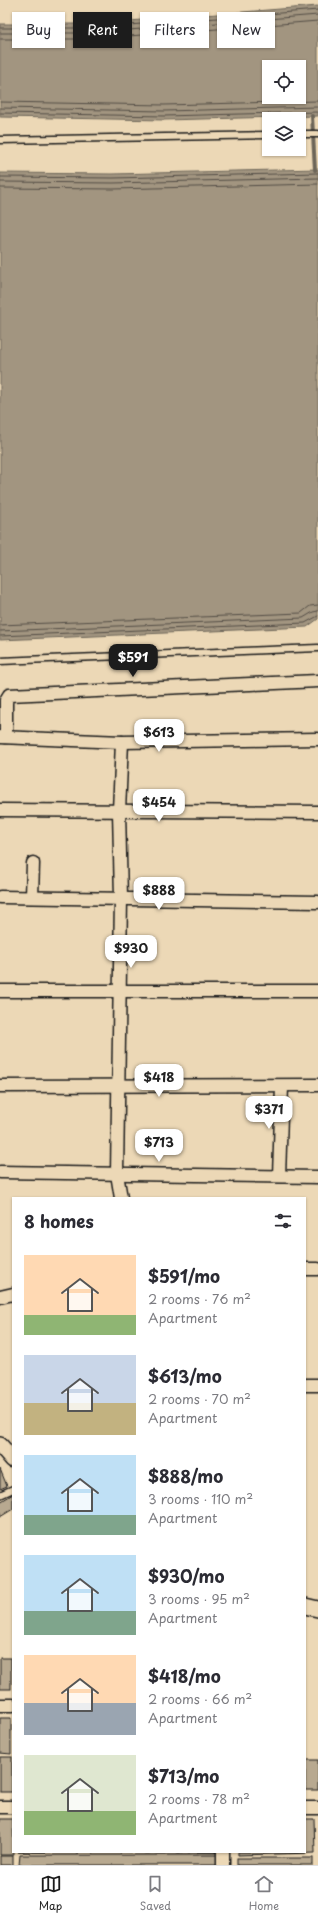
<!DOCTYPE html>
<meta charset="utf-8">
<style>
body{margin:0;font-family:"Playpen Sans",sans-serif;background:#f2f2f3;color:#2b2b33;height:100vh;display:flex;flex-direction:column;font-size:15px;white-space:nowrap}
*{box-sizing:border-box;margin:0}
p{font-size:13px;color:#7c7c81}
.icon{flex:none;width:22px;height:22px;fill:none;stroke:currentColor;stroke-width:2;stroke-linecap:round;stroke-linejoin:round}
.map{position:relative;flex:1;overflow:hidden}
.drawer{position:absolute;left:12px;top:1197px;width:294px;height:656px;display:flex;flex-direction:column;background:#fff;border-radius:0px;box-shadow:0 1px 3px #0004}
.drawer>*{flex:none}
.top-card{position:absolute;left:12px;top:12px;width:294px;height:36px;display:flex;gap:8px}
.fabs{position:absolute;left:262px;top:60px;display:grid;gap:8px}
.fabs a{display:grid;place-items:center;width:44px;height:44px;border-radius:0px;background:#fff;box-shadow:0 1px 3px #0004;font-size:20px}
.price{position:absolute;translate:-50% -34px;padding:0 9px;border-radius:8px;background:#fff;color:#222;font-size:13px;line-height:26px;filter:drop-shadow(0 1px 2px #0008)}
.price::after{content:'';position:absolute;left:50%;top:24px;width:12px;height:9px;margin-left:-6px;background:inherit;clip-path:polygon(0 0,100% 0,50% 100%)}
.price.active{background:#1c1c1c;color:#fff}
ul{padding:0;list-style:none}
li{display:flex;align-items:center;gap:12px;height:100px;padding:0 12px}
li span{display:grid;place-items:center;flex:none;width:112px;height:80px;border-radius:0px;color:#555}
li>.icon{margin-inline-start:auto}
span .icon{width:48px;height:48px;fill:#fffc;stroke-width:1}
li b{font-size:17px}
h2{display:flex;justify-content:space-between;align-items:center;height:48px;padding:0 12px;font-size:17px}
.chip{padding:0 14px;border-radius:0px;background:#fff;box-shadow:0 1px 3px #0004;font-size:14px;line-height:36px}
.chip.active{background:#1c1c1c;color:#fff}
.menu{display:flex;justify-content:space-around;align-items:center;height:56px;border-top:1px solid #e1e1e2;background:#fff;font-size:11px;color:#7c7c81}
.menu a{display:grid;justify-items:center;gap:2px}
.menu .active{color:#1c1c1c}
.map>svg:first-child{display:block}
.water{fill:#a29580;stroke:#6c6558;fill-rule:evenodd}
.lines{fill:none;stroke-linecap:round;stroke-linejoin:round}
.shore{stroke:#524c44;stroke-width:1}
.stream{stroke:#6c6558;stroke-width:4}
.building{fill:#b8a990;stroke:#1c1c1c}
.service-casing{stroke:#1c1c1c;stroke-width:9}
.minor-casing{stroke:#1c1c1c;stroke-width:15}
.tertiary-casing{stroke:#1c1c1c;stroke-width:18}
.service{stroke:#ecd8b6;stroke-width:6}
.minor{stroke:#ecd8b6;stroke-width:12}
.tertiary{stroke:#ecd8b6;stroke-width:15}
</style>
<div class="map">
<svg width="318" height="1865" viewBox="0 0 318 1865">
<rect width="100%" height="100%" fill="#ecd8b6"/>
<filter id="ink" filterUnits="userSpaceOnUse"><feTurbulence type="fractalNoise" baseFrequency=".025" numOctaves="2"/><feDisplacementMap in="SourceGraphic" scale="8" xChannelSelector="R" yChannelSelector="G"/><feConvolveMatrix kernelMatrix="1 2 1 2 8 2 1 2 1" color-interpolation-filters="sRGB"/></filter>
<g filter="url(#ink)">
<!-- water -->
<g class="water">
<path d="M318 6V116L164 120 0 117V24H91ZM269 67H299V97H269Z"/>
<polygon points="318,169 318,619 307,627 0,640 0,173 112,174"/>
</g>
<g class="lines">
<!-- shore -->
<g class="shore">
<polyline points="0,28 91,28 318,10"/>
<polyline points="0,33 91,33 318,15"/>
<polyline points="0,39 91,39 318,21"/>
<polyline points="0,102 164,105 318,101"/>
<polyline points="0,108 164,111 318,107"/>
<polyline points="0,113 164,116 318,112"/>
<polyline points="0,177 113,178 318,173"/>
<polyline points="0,182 113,183 318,178"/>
<polyline points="0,188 113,189 318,184"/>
<polyline points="0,625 301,613 310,606 318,605"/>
<polyline points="0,631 303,618 313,612 318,611"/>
<polyline points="0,636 305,623 318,616"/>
</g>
<!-- stream -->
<polyline class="stream" points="312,116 315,170"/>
</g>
<!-- building -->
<g class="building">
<polygon points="0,1469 7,1486 0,1489"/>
<polygon points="13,1494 13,1509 0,1517 0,1502"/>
<rect x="0" y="1658" width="11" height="31"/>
<polygon points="0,1718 11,1718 11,1754 0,1753"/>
<rect x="0" y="1757" width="12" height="35"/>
<rect x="305" y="1760" width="13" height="30"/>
<polygon points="0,1819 13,1819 14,1855 0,1855"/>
<polygon points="305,1819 314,1819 315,1853 238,1855 238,1852 305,1852"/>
<polygon points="18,1852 217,1852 217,1853"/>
<polygon points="20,1855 219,1855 219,1865 19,1865"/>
<rect x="0" y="1856" width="13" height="9"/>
<rect x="237" y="1858" width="76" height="7"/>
</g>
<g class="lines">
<defs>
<g id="service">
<polyline points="299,134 318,134"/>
<polyline points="0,140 269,135"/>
<polyline points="0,661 318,648"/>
<polyline points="0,1495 13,1489"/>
</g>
<g id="minor">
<polyline points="0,737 122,742 318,739"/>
<polyline points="6,737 6,700 9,695 318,681"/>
<polyline points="0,810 318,812"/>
<polyline points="0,897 318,902"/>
<polyline points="32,897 33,863"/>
<polyline points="0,991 318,991"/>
<polyline points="0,1086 318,1085"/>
<polyline points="0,1172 318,1177"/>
<polyline points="279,1176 282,1086"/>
<polyline points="121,1198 117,1174 121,898 119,811 122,742"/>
<polyline points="305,1269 318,1269"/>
<polyline points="0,1297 13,1294"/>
<polyline points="305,1385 318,1385"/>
<polyline points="0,1705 13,1705"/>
<polyline points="0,1807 13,1807"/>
<polyline points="305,1808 318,1808"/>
<polyline points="223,1865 223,1852"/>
</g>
<g id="tertiary">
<polyline points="0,1445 13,1460"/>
<polyline points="305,1606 318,1609"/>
</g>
</defs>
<!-- service casing -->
<use href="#service" class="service-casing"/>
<!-- minor casing -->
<use href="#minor" class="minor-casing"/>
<!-- tertiary casing -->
<use href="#tertiary" class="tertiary-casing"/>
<!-- service -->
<use href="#service" class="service"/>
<!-- minor -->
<use href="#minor" class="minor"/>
<!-- tertiary -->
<use href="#tertiary" class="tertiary"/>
</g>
</g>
</svg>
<div class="fabs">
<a><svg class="icon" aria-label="locate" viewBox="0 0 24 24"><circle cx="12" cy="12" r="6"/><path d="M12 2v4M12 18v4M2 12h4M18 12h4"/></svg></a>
<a><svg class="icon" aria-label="layers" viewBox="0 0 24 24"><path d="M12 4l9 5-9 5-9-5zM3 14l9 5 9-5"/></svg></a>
</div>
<b class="price active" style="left:133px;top:678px">$591</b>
<b class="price" style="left:159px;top:753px">$613</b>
<b class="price" style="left:159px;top:823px">$454</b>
<b class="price" style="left:159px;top:911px">$888</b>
<b class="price" style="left:131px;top:969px">$930</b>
<b class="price" style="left:159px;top:1098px">$418</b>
<b class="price" style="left:269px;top:1130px">$371</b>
<b class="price" style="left:159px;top:1163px">$713</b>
<div class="top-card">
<a class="chip">Buy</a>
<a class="chip active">Rent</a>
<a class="chip">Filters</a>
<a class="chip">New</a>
</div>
<section class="drawer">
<h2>8 homes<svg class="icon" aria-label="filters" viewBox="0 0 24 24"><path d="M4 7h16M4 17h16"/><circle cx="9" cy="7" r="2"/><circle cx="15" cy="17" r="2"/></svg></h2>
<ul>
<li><span style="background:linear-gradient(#ffd9b3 75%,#8fb573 0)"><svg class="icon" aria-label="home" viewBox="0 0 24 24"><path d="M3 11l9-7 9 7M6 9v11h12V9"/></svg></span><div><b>$591/mo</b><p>2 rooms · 76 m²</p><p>Apartment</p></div></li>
<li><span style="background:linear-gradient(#c9d6e8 60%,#c2b280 0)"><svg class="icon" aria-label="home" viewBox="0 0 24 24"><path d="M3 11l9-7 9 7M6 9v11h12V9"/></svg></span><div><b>$613/mo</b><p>2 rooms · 70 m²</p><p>Apartment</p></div></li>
<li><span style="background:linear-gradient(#bfe0f5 75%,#7fa58c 0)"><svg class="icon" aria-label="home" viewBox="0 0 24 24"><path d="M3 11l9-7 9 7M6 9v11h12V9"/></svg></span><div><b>$888/mo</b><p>3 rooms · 110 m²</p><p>Apartment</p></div></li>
<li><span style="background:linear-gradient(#bfe0f5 70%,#7fa58c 0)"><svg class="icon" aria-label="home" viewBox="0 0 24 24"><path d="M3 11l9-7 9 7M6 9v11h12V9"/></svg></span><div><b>$930/mo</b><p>3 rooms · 95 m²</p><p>Apartment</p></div></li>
<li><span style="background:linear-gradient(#ffd9b3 60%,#9aa5b1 0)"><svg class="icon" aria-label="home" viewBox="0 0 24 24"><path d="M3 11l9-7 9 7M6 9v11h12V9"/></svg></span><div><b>$418/mo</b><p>2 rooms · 66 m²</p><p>Apartment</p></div></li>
<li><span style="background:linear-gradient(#dfe7d0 70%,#8fb573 0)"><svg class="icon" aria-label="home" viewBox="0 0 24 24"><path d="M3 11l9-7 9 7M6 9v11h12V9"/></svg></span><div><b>$713/mo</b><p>2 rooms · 78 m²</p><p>Apartment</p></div></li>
</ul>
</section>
</div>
<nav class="menu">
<a class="active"><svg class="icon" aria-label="map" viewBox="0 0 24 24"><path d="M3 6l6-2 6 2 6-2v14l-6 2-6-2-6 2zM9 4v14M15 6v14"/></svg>Map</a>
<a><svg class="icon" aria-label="saved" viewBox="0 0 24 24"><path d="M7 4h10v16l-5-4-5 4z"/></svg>Saved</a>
<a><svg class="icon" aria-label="home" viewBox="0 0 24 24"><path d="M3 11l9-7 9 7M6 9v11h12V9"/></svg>Home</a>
</nav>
